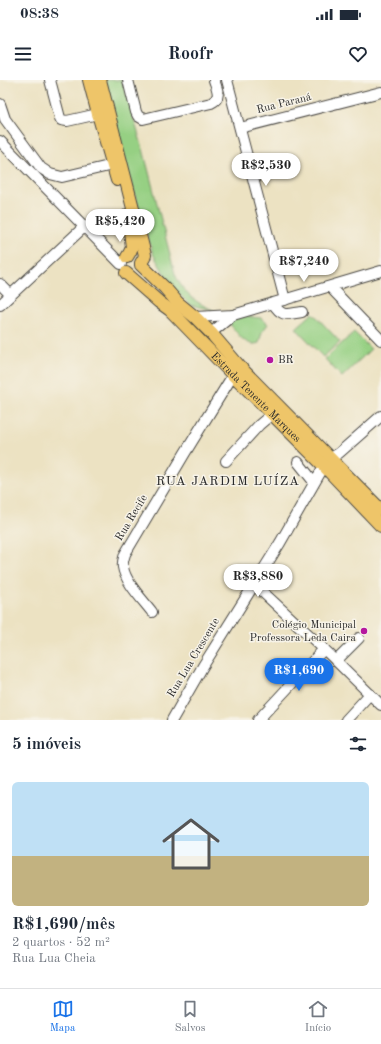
<!DOCTYPE html>
<html lang="pt">
<meta charset="utf-8">
<style>
body{margin:0;font-family:"Old Standard TT",serif;background:#f2f2f3;color:#1f2937;height:100vh;display:flex;flex-direction:column;font-size:15px;white-space:nowrap}
*{box-sizing:border-box;margin:0}
p{font-size:13px;color:#747a83}
.icon{flex:none;width:22px;height:22px;fill:none;stroke:currentColor;stroke-width:2;stroke-linecap:round;stroke-linejoin:round}
.map{position:relative;height:640px;overflow:hidden}
.sheet{display:flex;flex-direction:column;background:#fff;flex:1}
.sheet>*{flex:none}
.price{position:absolute;translate:-50% -34px;padding:0 9px;border-radius:14px;background:#fff;color:#222;font-size:13px;line-height:26px;filter:drop-shadow(0 1px 2px #0008)}
.price::after{content:'';position:absolute;left:50%;top:24px;width:12px;height:9px;margin-left:-6px;background:inherit;clip-path:polygon(0 0,100% 0,50% 100%)}
.price.current{background:#1a73e8;color:#fff}
ul{padding:0;list-style:none}
li{display:grid;align-content:center;gap:8px;height:212px;padding:0 12px}
li span{display:grid;place-items:center;height:124px;border-radius:6px;color:#555}
li>.icon{margin-inline-start:auto}
span .icon{width:72px;height:72px;fill:#fffc;stroke-width:1}
li b{font-size:17px}
h2{display:flex;justify-content:space-between;align-items:center;height:48px;padding:0 12px;font-size:17px}
.status{display:flex;justify-content:space-between;align-items:center;height:28px;padding:0 20px;background:#fff;direction:ltr}
.status svg{height:11px;fill:currentColor}
header{display:flex;justify-content:space-between;align-items:center;height:52px;padding:0 12px;background:#fff;font-size:18px;font-weight:700}
.tabs{display:flex;justify-content:space-around;align-items:center;height:56px;border-top:1px solid #e0e1e3;background:#fff;font-size:11px;color:#747a83}
.tabs a{display:grid;justify-items:center;gap:2px}
.tabs .current{color:#1a73e8}
.map>svg:first-child{display:block}
.green{fill:#96d083;stroke:#607e57}
.lines{fill:none;stroke-linecap:round;stroke-linejoin:round}
.minor-casing{stroke:#484642;stroke-width:12}
.major-casing{stroke:#484642;stroke-width:14}
.minor{stroke:#fff;stroke-width:10}
.major{stroke:#eec569;stroke-width:12}
.poi-dot{fill:#b5179e;stroke:#f7f3e8;stroke-width:1.5}
.labels{text-anchor:middle;dominant-baseline:central;stroke-width:3;stroke-linejoin:round;paint-order:stroke}
.street-label{font-size:11px;fill:#2b2b2b;stroke:#f7f3e8}
.poi-label{font-size:11px;fill:#2b2b2b;stroke:#f7f3e8;text-anchor:start}
.quarter-label{font-size:13px;letter-spacing:1px;fill:#2b2b2b;stroke:#f7f3e8}
</style>
<div class="status"><b>08:38</b><svg viewBox="0 0 49 12"><path d="M0 12V9h3v3zM5 12V6h3v6zM10 12V3h3v9zM15 12V0h3v12zM26 1h20v11H26zM47 4h2v5h-2z"/></svg></div>
<header><svg class="icon" aria-label="menu" viewBox="0 0 24 24"><path d="M4 6h16M4 12h16M4 18h16"/></svg>Roofr<svg class="icon" aria-label="heart" viewBox="0 0 24 24"><path d="M12 20l-8-8c-3-5 5-10 8-4 3-6 11-1 8 4z"/></svg></header>
<div class="map">
<svg width="381" height="640" viewBox="0 0 381 640">
<rect width="100%" height="100%" fill="#f7f3e8"/>
<filter id="ink" filterUnits="userSpaceOnUse"><feTurbulence type="fractalNoise" baseFrequency=".025" numOctaves="2"/><feDisplacementMap in="SourceGraphic" scale="8" xChannelSelector="R" yChannelSelector="G"/><feConvolveMatrix kernelMatrix="1 2 1 2 8 2 1 2 1" color-interpolation-filters="sRGB"/></filter>
<filter id="wash" filterUnits="userSpaceOnUse"><feTurbulence type="fractalNoise" baseFrequency=".012" numOctaves="4" result="noise"/><feDisplacementMap in="SourceGraphic" scale="16" xChannelSelector="R" yChannelSelector="G"/><feGaussianBlur stdDeviation="0.9" result="paint"/><feColorMatrix in="noise" values="0 0 0 0 0 0 0 0 0 0 0 0 0 0 0 0 0 1.4 0 .05"/><feComposite in="paint" operator="in"/></filter>
<g filter="url(#wash)">
<rect width="100%" height="100%" fill="#ece2c2"/>
<!-- green -->
<g class="green">
<path d="M104 0H122L143 69 175 194C184 214 193 221 213 230L190 225 172 207 153 174 122 73Z"/>
<polygon points="313,233 340,262 323,277 296,248"/>
<path d="M243 236 261 238 268 244 262 252 259 263C245 268 238 253 229 243L231 241Z"/>
<polygon points="354,252 371,269 342,297 325,279"/>
</g>
</g>
<g filter="url(#ink)">
<g class="lines">
<defs>
<g id="minor">
<polyline points="50,0 60,38 61,40 67,41 98,34"/>
<path d="M128 0 136 32 138 36 143 39 211 23C222 18 217 9 214 0"/>
<polyline points="227,0 285,220"/>
<polyline points="0,24 5,39 41,88 50,94 62,97 113,85"/>
<polyline points="240,48 381,12"/>
<polyline points="0,61 121,184"/>
<polyline points="0,204 11,215"/>
<polyline points="330,207 381,260"/>
<path d="M273 223C282 238 287 234 302 232"/>
<polyline points="0,225 84,147"/>
<polyline points="195,237 233,235 381,191"/>
<polyline points="211,253 233,235"/>
<polyline points="331,378 339,373 381,336"/>
<polyline points="226,381 259,345 272,334"/>
<polyline points="298,382 314,402"/>
<polyline points="254,504 324,569 381,625"/>
<path d="M152 532C143 520 125 502 123 487 122 482 124 478 125 474L185 373 233 295"/>
<polyline points="336,581 359,558"/>
<polyline points="172,640 203,586 280,463 324,386"/>
<polyline points="258,640 324,569"/>
<polyline points="346,640 370,614"/>
</g>
<g id="major">
<polyline points="89,0 98,34 117,100"/>
<polyline points="100,0 145,175 144,178 141,183"/>
<polyline points="127,177 130,172 132,167 128,135"/>
<polyline points="141,185 165,208 178,223 195,237 211,253 240,287 381,430"/>
<path id="s1" d="M126 193 159 222 170 230 233 295 324 386 381 446"/>
</g>
</defs>
<!-- minor casing -->
<use href="#minor" class="minor-casing"/>
<!-- major casing -->
<use href="#major" class="major-casing"/>
<!-- minor -->
<use href="#minor" class="minor"/>
<!-- major -->
<use href="#major" class="major"/>
</g>
</g>
<!-- markers -->
<g class="poi-dot">
<circle cx="270" cy="280" r="4"/>
<circle cx="364" cy="551" r="4"/>
</g>
<g class="labels">
<!-- street labels -->
<g class="street-label">
<text transform="translate(284 24) rotate(-14)">Rua Paraná</text>
<text stroke="none"><textPath href="#s1" startOffset="180">Estrada Tenente Marques</textPath></text>
<text transform="translate(132 438) rotate(-59)">Rua Recife</text>
<text transform="translate(194 578) rotate(-59)">Rua Lua Crescente</text>
</g>
<!-- poi labels -->
<g class="poi-label">
<text x="278" y="280">BR</text>
<text x="356" y="545" text-anchor="end">Colégio Municipal<tspan x="356" dy="13">Professora Leda Caira</tspan></text>
</g>
<!-- quarter labels -->
<g class="quarter-label">
<text x="228" y="401">RUA JARDIM LUÍZA</text>
</g>
</g>
</svg>
<b class="price" style="left:266px;top:107px">R$2,530</b>
<b class="price" style="left:120px;top:163px">R$5,420</b>
<b class="price" style="left:304px;top:203px">R$7,240</b>
<b class="price" style="left:258px;top:518px">R$3,880</b>
<b class="price current" style="left:299px;top:612px">R$1,690</b>
</div>
<section class="sheet">
<h2>5 imóveis<svg class="icon" aria-label="filters" viewBox="0 0 24 24"><path d="M4 7h16M4 17h16"/><circle cx="9" cy="7" r="2"/><circle cx="15" cy="17" r="2"/></svg></h2>
<ul>
<li><span style="background:linear-gradient(#bfe0f5 60%,#c2b280 0)"><svg class="icon" aria-label="home" viewBox="0 0 24 24"><path d="M3 11l9-7 9 7M6 9v11h12V9"/></svg></span><div><b>R$1,690/mês</b><p>2 quartos · 52 m²</p><p>Rua Lua Cheia</p></div></li>
</ul>
</section>
<nav class="tabs">
<a class="current"><svg class="icon" aria-label="map" viewBox="0 0 24 24"><path d="M3 6l6-2 6 2 6-2v14l-6 2-6-2-6 2zM9 4v14M15 6v14"/></svg>Mapa</a>
<a><svg class="icon" aria-label="saved" viewBox="0 0 24 24"><path d="M7 4h10v16l-5-4-5 4z"/></svg>Salvos</a>
<a><svg class="icon" aria-label="home" viewBox="0 0 24 24"><path d="M3 11l9-7 9 7M6 9v11h12V9"/></svg>Início</a>
</nav>
